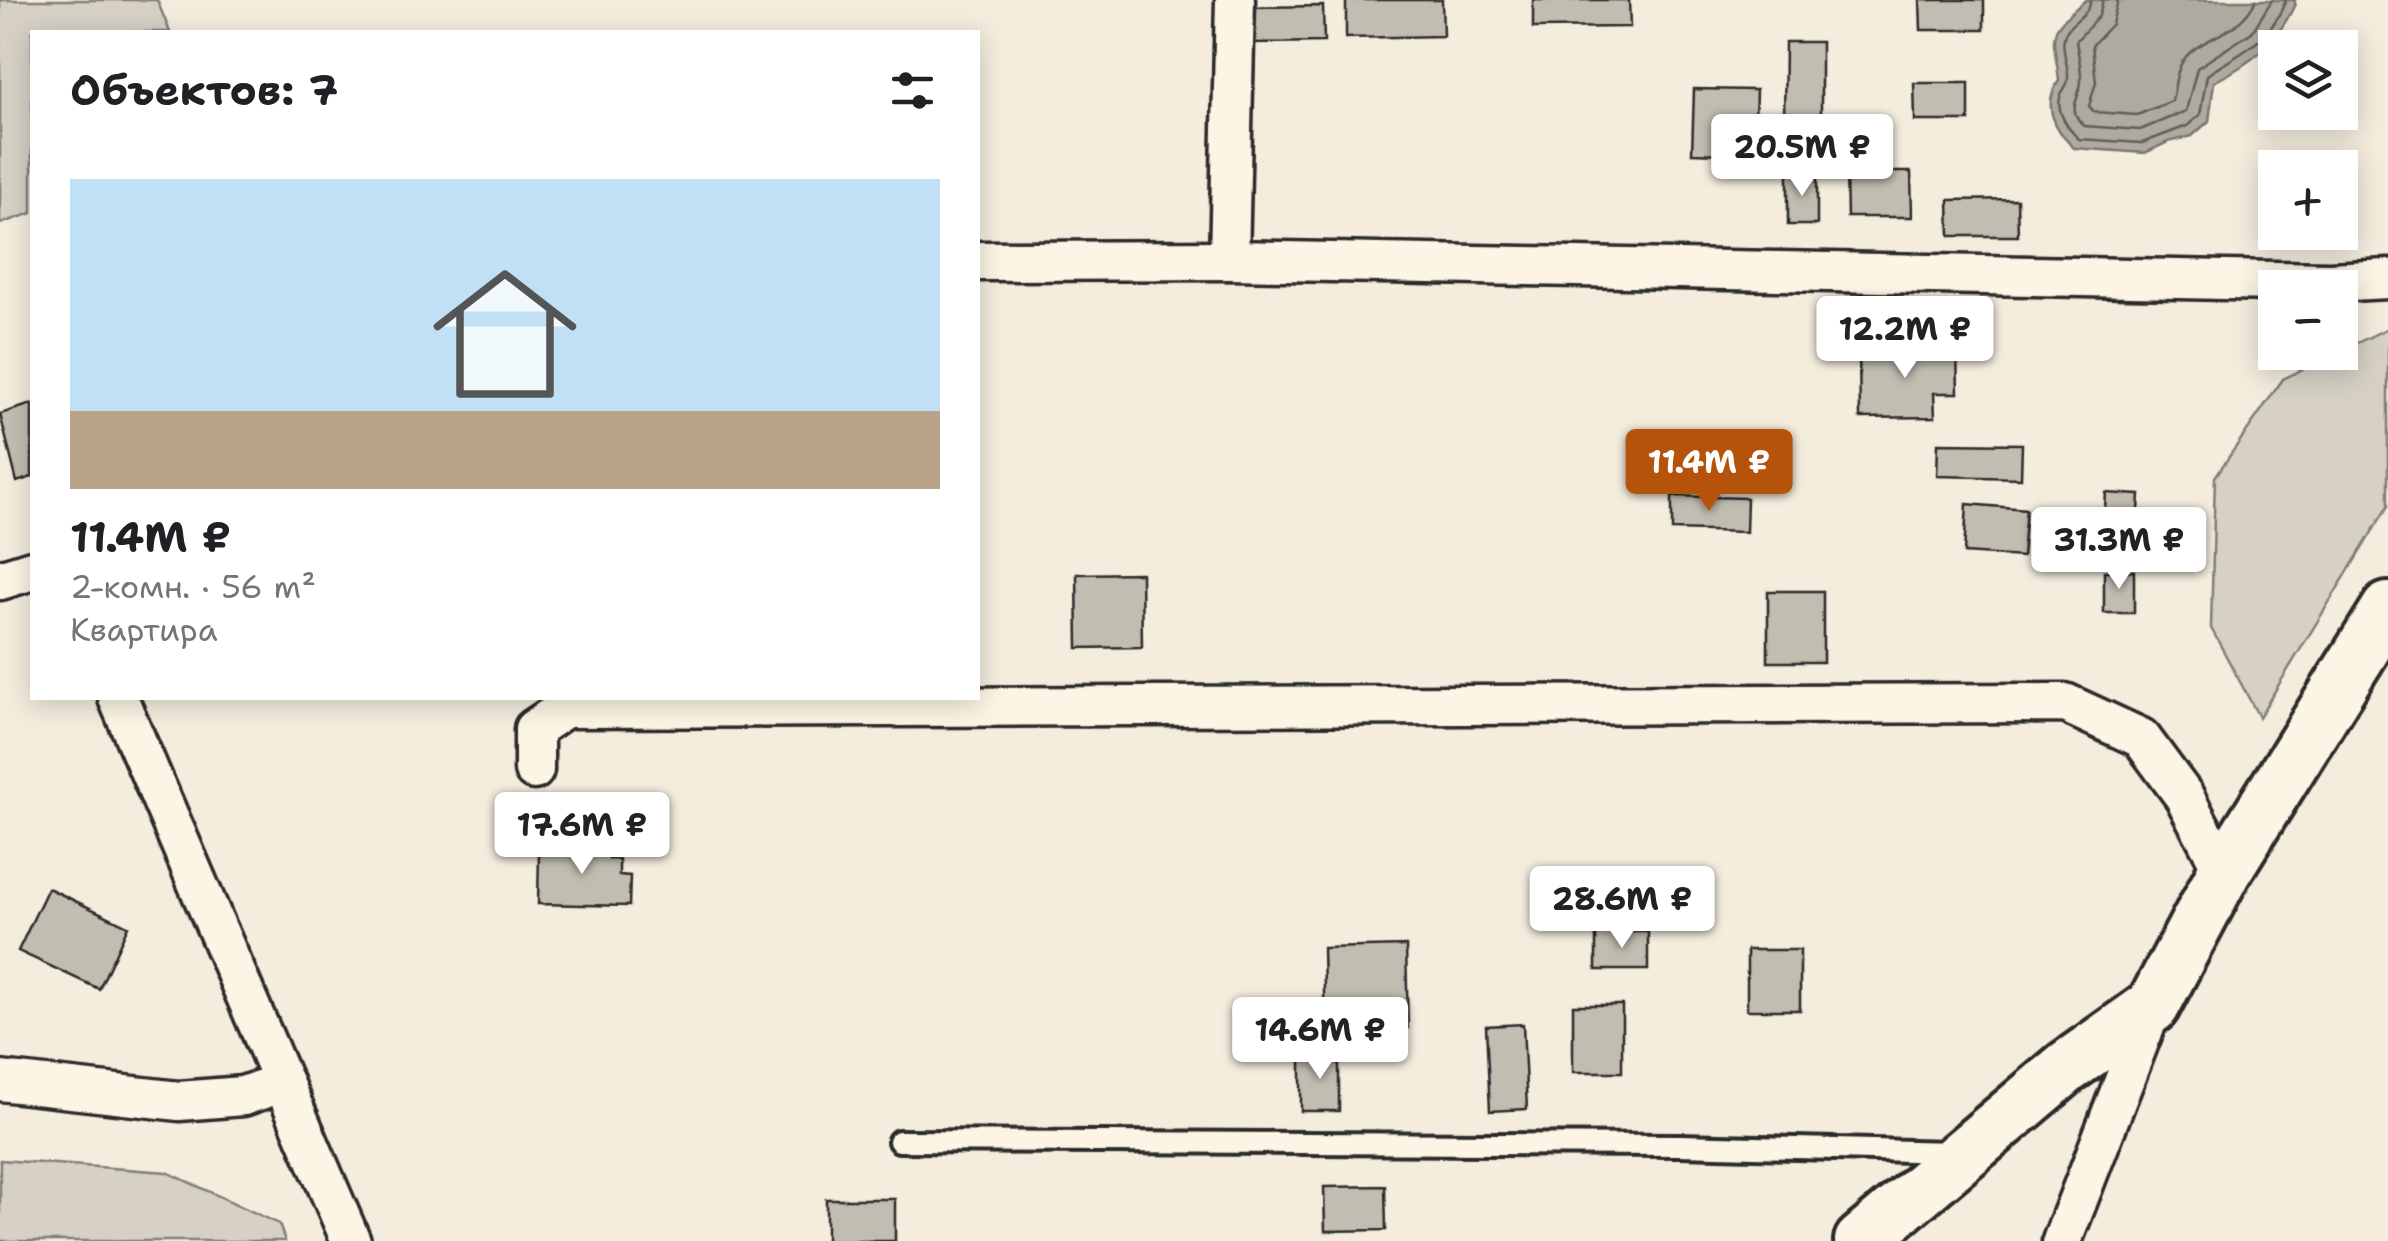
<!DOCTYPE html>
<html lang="ru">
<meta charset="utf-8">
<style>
body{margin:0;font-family:"Shantell Sans",sans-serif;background:#f2f2f2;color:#202124;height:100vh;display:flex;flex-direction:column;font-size:38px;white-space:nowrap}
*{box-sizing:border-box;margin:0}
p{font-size:32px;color:#757577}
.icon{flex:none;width:55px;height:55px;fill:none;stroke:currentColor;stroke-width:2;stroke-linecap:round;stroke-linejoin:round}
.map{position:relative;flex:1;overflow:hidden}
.side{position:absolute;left:30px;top:30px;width:950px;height:670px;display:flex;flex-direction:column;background:#fff;border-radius:0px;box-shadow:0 5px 25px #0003}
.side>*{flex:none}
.buttons{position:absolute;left:2258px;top:30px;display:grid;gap:20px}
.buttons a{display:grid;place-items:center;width:100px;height:100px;border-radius:0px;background:#fff;box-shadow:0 5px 25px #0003;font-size:50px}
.price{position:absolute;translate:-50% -85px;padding:0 22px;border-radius:10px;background:#fff;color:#222;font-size:32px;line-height:65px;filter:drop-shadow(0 2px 5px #0008)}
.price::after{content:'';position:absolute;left:50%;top:60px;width:30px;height:22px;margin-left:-15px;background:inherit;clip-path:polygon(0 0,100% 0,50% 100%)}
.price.on{background:#b45309;color:#fff}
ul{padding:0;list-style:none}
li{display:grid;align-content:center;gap:20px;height:530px;padding:0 40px}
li+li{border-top:2px solid #e0e0e0}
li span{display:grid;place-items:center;height:310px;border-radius:0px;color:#555}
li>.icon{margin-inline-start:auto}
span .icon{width:180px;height:180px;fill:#fffc;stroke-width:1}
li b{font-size:42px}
h2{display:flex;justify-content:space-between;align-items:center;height:120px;padding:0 40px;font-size:42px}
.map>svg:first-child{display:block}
.green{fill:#d6d1c4;stroke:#807e78;stroke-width:2.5}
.water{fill:#afaaa0;stroke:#7a7771;stroke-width:2.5}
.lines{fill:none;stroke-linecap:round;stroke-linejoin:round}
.shore{stroke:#605e5a;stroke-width:2.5}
.building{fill:#c2bdb1;stroke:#2b2b2b;stroke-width:2.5}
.lane-casing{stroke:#2b2b2b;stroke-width:28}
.street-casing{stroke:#2b2b2b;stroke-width:45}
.secondary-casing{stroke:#2b2b2b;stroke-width:60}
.lane{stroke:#fcf5e5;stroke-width:20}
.street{stroke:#fcf5e5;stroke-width:38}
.secondary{stroke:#fcf5e5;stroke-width:52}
</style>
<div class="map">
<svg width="2388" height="1241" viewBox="0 0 2388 1241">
<rect width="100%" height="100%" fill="#f4edde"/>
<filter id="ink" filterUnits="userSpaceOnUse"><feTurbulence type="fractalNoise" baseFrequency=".01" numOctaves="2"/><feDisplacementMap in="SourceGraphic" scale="20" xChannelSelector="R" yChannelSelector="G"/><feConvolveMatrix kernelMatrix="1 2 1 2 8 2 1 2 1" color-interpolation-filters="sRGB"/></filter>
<g filter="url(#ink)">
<!-- green -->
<g class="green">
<polygon points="0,0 157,0 170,32 32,32 32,213 0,224"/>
<polygon points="2388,328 2388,506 2259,717 2211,628 2215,477 2283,379"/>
<polygon points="0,1160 167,1172 279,1224 285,1241 0,1241"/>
</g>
<!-- water -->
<path class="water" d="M2086 0H2295V4C2277 43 2253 62 2214 82L2209 121 2192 136 2168 142 2145 153 2074 148C2054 129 2042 105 2059 81 2054 33 2043 34 2086 0Z"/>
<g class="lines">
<!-- shore -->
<g class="shore">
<path d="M2091 0C2089 17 2068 21 2064 37 2061 49 2068 64 2068 76 2069 87 2062 88 2060 97 2056 113 2069 130 2079 139L2142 143 2187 126 2200 115 2207 75C2243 50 2268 45 2286 0"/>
<path d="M2103 0 2099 16 2076 41C2078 54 2082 69 2081 82 2079 101 2066 109 2084 126L2140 130 2186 111 2197 68 2252 32 2272 0"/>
<path d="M2118 0 2112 24 2092 45 2096 82 2089 106 2094 112 2137 115 2172 101C2175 89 2175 74 2182 62 2199 35 2238 38 2256 0"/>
</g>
</g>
<!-- building -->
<g class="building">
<polygon points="1346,0 1442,0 1443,36 1346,38"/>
<polygon points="1533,0 1629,0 1630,27 1533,28"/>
<polygon points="1920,0 1984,0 1984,30 1921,30"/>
<polygon points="1323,6 1324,42 1251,43 1250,7"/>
<polygon points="1785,42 1821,42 1821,123 1784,123"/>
<polygon points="1914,83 1969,83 1969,121 1915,121"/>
<polygon points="1694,89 1756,90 1754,155 1692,153"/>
<polygon points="1846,172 1911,172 1912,217 1847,217"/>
<rect x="1788" y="173" width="29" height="52"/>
<polygon points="2017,199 2018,236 1950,236 1949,200"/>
<polygon points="1957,349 1958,393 1934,393 1935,417 1860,418 1859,350"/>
<polygon points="32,404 32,477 17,482 0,414"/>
<polygon points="1938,443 2022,444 2021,478 1937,476"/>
<polygon points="2106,493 2140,495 2137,540 2103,538"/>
<polygon points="1672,496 1747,498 1746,532 1672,530"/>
<polygon points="1967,504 2026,509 2022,557 1964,553"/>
<rect x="2104" y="571" width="30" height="42"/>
<polygon points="1141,573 1142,647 1078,648 1077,574"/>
<rect x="1768" y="591" width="55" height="71"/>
<polygon points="576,841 609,842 609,859 619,859 619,875 630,876 629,906 538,904 539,851 576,853"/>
<polygon points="48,888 128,926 99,989 18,951"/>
<rect x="1596" y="932" width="52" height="38"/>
<polygon points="1406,946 1408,1028 1325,1031 1323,948"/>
<rect x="1747" y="950" width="53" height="60"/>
<rect x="1573" y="1005" width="49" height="67"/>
<polygon points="1523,1024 1527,1109 1490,1111 1486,1026"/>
<rect x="1301" y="1053" width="38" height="58"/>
<polygon points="1385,1186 1386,1230 1325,1231 1324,1187"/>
<rect x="826" y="1199" width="69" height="42"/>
</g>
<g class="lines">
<defs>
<polyline id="lane" points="899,1141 1680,1145 1950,1152"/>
<g id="street">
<polyline points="1235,0 1229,260 2330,282 2388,279"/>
<polyline points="978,261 1229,260"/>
<polyline points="0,580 32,570"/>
<polyline points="118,698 351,1241"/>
<polyline points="534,770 534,729 565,708 2065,703 2141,738 2184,796 2224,872"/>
<polyline points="0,1081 179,1101 243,1096 283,1082"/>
<polyline points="2062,1241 2153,1006"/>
</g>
<polyline id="secondary" points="1861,1241 2067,1067 2153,1006 2224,872 2388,609"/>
</defs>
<!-- lane casing -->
<use href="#lane" class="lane-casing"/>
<!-- street casing -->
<use href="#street" class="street-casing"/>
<!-- secondary casing -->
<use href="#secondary" class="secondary-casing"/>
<!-- lane -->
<use href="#lane" class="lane"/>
<!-- street -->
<use href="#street" class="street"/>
<!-- secondary -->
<use href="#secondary" class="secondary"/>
</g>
</g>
</svg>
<div class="buttons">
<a><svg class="icon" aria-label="layers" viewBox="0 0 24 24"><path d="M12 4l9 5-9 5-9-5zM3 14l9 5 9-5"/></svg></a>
<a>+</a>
<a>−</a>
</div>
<b class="price" style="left:1802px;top:199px">20.5M ₽</b>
<b class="price" style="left:1905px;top:381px">12.2M ₽</b>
<b class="price on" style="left:1709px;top:514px">11.4M ₽</b>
<b class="price" style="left:2119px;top:592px">31.3M ₽</b>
<b class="price" style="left:582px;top:877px">17.6M ₽</b>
<b class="price" style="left:1622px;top:951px">28.6M ₽</b>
<b class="price" style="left:1320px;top:1082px">14.6M ₽</b>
<section class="side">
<h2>Объектов: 7<svg class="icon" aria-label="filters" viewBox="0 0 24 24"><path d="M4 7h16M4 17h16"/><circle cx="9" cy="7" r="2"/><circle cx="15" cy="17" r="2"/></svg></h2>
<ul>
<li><span style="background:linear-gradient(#bfe0f5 75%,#b9a48a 0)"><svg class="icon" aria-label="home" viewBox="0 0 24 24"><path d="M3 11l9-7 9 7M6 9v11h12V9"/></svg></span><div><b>11.4M ₽</b><p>2-комн. · 56 m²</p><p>Квартира</p></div></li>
</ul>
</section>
</div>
